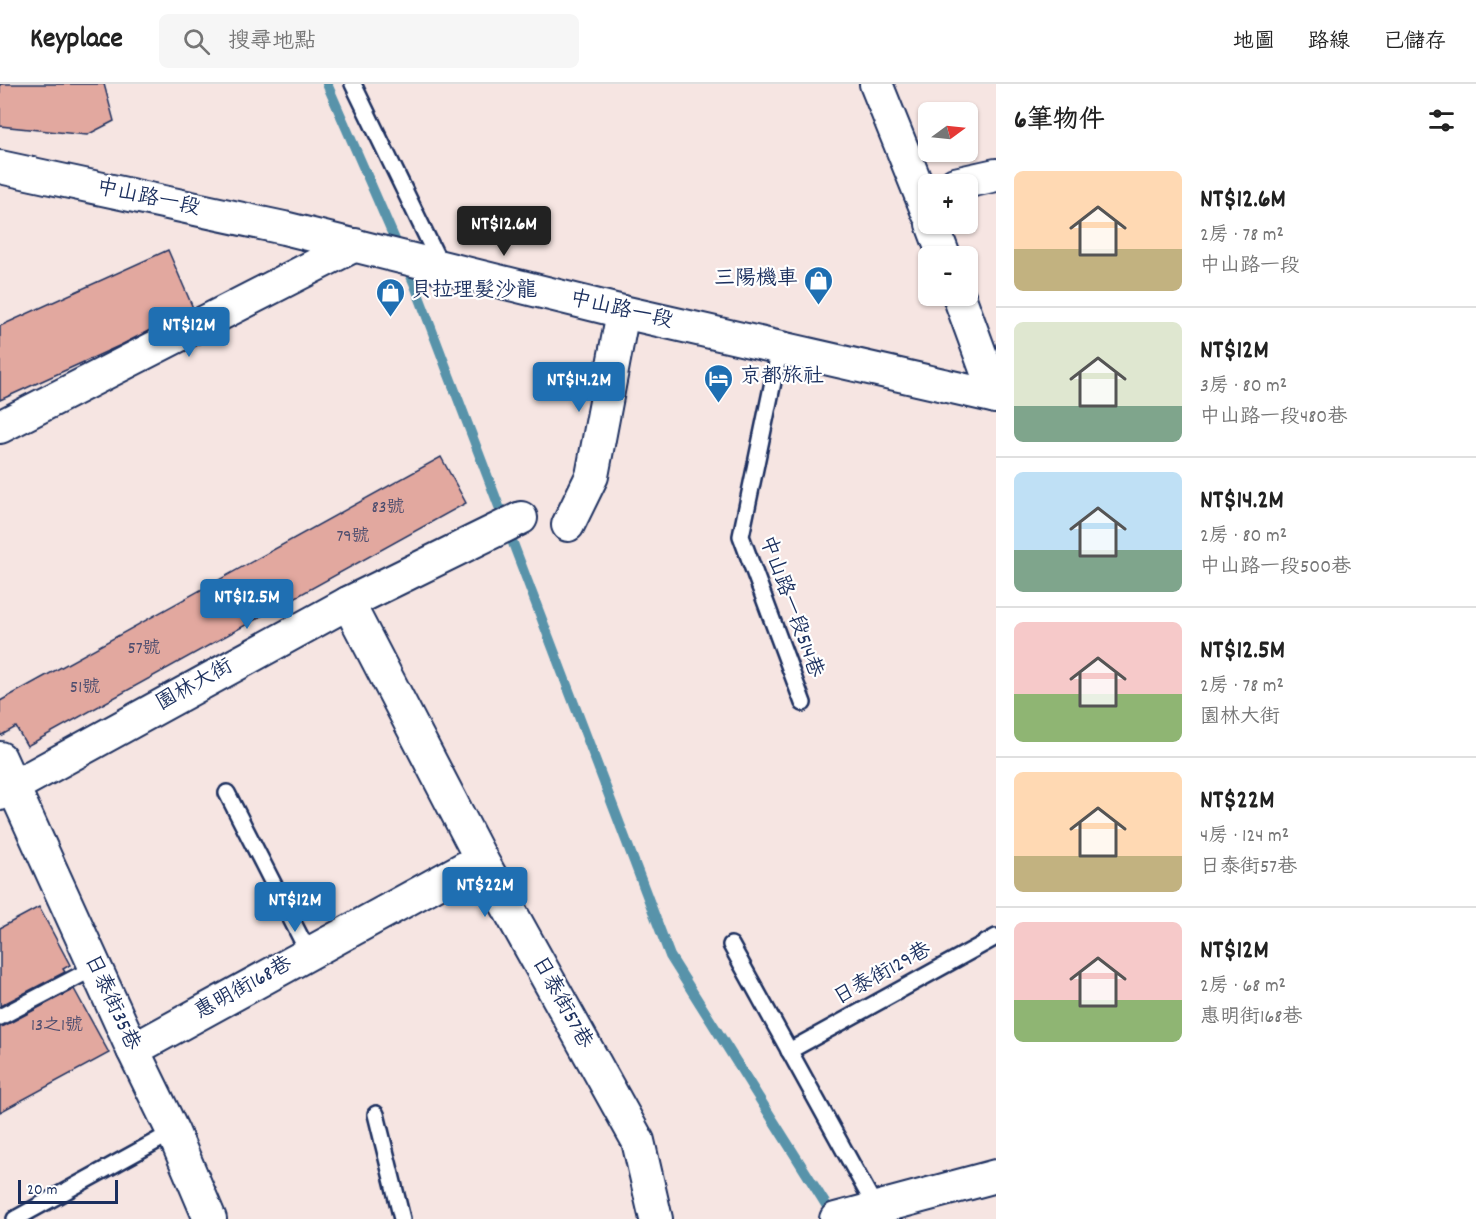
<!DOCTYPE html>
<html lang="zh-TW">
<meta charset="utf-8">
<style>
body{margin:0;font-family:Dekko,"LXGW WenKai TC",sans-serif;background:#f6f6f6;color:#222;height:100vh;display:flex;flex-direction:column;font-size:22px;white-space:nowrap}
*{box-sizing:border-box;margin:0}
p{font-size:20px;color:#767676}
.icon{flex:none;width:33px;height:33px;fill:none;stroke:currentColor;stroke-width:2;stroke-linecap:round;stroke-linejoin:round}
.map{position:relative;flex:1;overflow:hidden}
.side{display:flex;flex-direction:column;background:#fff;width:480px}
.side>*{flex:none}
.needle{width:39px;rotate:75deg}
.tools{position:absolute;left:918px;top:18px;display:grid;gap:12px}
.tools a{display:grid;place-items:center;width:60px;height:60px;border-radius:9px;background:#fff;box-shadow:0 2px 4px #0004;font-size:30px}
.scale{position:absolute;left:18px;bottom:15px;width:100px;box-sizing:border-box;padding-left:6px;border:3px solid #1b2f5e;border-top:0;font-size:16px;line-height:21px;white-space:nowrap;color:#1b2f5e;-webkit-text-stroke:4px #fff;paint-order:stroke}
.price{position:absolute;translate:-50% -51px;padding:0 14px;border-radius:6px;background:#1f6fb2;color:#fff;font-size:20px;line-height:39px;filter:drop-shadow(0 2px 3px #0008)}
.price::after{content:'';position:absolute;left:50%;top:36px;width:18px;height:14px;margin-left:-9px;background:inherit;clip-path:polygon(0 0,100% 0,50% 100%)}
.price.active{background:#222;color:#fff}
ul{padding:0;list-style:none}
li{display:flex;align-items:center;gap:18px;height:150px;padding:0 18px}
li+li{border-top:2px solid #e0e0e0}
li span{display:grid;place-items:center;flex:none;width:168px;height:120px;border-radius:9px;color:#555}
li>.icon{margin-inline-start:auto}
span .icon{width:72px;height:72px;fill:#fffc;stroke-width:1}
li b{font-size:26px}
h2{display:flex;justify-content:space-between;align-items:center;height:72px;padding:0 18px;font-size:26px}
header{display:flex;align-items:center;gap:36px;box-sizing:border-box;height:84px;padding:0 30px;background:#fff;border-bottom:2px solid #e0e0e0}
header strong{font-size:28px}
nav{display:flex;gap:33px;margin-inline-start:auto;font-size:21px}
.search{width:420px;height:54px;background:#f6f6f6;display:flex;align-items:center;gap:15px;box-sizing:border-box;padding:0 21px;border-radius:9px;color:#767676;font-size:22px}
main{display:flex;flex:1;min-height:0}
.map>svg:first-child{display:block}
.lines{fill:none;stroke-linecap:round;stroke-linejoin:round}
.stream{stroke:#5993aa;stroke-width:10}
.building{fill:#e2a89f;stroke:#1b2f5e;stroke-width:1.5}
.lane-casing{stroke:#1b2f5e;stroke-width:20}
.street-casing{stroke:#1b2f5e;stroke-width:36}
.lane{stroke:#fff;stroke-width:15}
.street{stroke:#fff;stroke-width:32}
.labels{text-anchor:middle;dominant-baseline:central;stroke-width:4.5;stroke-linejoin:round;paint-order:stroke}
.number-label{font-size:18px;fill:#4d4d6e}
.street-label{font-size:21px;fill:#1b2f5e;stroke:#fff}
.poi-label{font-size:21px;fill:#1b2f5e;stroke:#fff;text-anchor:start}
</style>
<header>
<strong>Keyplace</strong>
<div class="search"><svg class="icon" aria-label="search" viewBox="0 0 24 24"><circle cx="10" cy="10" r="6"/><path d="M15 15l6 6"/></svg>搜尋地點</div>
<nav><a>地圖</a><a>路線</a><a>已儲存</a></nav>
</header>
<main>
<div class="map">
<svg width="996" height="1135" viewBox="0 0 996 1135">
<rect width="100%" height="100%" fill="#f6e5e2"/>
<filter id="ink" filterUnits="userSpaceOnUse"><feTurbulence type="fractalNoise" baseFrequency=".0167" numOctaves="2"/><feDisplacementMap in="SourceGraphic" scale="12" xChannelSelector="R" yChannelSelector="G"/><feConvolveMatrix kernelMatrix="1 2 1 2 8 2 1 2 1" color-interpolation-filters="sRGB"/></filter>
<g filter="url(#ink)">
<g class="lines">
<!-- stream -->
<polyline class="stream" points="327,0 414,199 670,872 835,1135"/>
</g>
<!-- building -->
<g class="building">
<polygon points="0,0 104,0 114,37 87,51 0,42"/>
<polygon points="168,166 193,224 121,261 0,316 0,242"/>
<polygon points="441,373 466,419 27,662 16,643 0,652 0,617"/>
<polygon points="39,823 70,881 63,885 65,888 0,922 0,844"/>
<polygon points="74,905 109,969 0,1028 0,943 4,942"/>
</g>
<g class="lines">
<defs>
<g id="lane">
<polyline points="353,0 442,184"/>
<polyline points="780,264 741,452 803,619"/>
<polyline points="227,709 309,870"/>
<polyline points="731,861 876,1124"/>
<polyline points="0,933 94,884"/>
<polyline points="789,967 996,853"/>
<polyline points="376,1030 402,1135"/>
<polyline points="15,1135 173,1048"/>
</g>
<g id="street">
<polyline points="876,0 928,129"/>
<polyline points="0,83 284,144 623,228 996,313"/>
<polyline points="955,100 996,91"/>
<polyline points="932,140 944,172"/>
<polyline points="959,212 996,313"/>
<polyline points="0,343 355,161"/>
<polyline points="568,441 592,392 623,228"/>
<polyline points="348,519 481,775 638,1057 656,1135"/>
<polyline points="0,674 133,966 173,1048 210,1135"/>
<polyline points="0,710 348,519 521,434"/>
<polyline points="133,966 481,775"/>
<polyline points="836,1135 996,1092"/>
</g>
</defs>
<!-- lane casing -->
<use href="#lane" class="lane-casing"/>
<!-- street casing -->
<use href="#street" class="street-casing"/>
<!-- lane -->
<use href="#lane" class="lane"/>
<!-- street -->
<use href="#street" class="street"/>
</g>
</g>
<!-- icons -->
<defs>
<symbol id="shop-pin" viewBox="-11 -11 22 30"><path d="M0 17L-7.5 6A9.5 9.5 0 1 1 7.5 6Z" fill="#1f6fb2" stroke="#fff"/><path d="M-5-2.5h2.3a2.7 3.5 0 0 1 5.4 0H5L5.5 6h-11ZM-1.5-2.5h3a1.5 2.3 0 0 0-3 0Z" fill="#fff"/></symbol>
<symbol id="hotel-pin" viewBox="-11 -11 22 30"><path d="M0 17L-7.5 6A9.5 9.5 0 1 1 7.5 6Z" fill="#1f6fb2" stroke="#fff"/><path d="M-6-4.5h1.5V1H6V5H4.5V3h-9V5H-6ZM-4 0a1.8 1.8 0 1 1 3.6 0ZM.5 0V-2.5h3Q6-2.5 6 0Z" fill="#fff"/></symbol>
</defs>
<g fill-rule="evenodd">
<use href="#shop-pin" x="802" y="180" width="33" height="45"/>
<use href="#shop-pin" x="374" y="192" width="33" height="45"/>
<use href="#hotel-pin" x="702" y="278" width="33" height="45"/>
</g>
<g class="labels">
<!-- number labels -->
<g class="number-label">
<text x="388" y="424">83號</text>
<text x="353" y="453">79號</text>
<text x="144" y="565">57號</text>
<text x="85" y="604">51號</text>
<text x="57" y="942">13之1號</text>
</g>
<!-- street labels -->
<g class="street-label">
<text transform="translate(148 115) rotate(12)">中山路一段</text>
<text transform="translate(621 227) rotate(13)">中山路一段</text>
<text transform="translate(790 523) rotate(70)">中山路一段514巷</text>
<text transform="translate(195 602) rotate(-29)">園林大街</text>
<text transform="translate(883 891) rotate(-29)">日泰街129巷</text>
<text transform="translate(244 905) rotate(-29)">惠明街168巷</text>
<text transform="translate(111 919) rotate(65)">日泰街35巷</text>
<text transform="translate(561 919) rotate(61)">日泰街57巷</text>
</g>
<!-- poi labels -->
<g class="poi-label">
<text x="798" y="196" text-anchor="end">三陽機車</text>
<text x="411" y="208">貝拉理髮沙龍</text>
<text x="740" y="294">京都旅社</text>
</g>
</g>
</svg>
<div class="tools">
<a><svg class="needle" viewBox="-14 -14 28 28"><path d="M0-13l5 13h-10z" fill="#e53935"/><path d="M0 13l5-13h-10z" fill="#767676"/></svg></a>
<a>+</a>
<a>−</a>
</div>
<div class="scale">20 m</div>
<b class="price active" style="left:504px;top:173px">NT$12.6M</b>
<b class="price" style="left:189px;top:274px">NT$12M</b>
<b class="price" style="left:579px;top:329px">NT$14.2M</b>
<b class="price" style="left:247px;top:546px">NT$12.5M</b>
<b class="price" style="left:485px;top:834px">NT$22M</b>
<b class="price" style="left:295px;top:849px">NT$12M</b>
</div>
<section class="side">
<h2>6筆物件<svg class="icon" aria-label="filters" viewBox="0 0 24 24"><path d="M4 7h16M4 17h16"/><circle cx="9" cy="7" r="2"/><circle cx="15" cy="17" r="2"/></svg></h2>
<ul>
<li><span style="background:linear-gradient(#ffd9b3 65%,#c2b280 0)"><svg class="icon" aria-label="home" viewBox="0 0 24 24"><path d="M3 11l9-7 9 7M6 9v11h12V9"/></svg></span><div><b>NT$12.6M</b><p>2房 · 78 m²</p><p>中山路一段</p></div></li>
<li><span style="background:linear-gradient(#dfe7d0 70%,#7fa58c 0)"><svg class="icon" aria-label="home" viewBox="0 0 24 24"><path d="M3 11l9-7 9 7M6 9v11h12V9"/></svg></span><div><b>NT$12M</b><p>3房 · 80 m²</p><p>中山路一段480巷</p></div></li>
<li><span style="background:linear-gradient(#bfe0f5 65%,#7fa58c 0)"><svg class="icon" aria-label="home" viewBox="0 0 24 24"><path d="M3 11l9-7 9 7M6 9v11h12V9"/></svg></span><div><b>NT$14.2M</b><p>2房 · 80 m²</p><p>中山路一段500巷</p></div></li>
<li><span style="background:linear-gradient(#f6c9c9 60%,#8fb573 0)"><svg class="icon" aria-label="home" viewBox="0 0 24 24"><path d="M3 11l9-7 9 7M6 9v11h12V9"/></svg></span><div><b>NT$12.5M</b><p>2房 · 78 m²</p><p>園林大街</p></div></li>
<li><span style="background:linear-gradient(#ffd9b3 70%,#c2b280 0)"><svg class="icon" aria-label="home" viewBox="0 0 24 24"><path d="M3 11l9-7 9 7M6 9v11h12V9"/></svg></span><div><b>NT$22M</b><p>4房 · 124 m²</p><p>日泰街57巷</p></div></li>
<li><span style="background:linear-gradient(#f6c9c9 65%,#8fb573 0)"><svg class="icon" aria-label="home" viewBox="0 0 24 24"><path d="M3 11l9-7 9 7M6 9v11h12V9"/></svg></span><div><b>NT$12M</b><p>2房 · 68 m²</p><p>惠明街168巷</p></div></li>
</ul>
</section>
</main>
